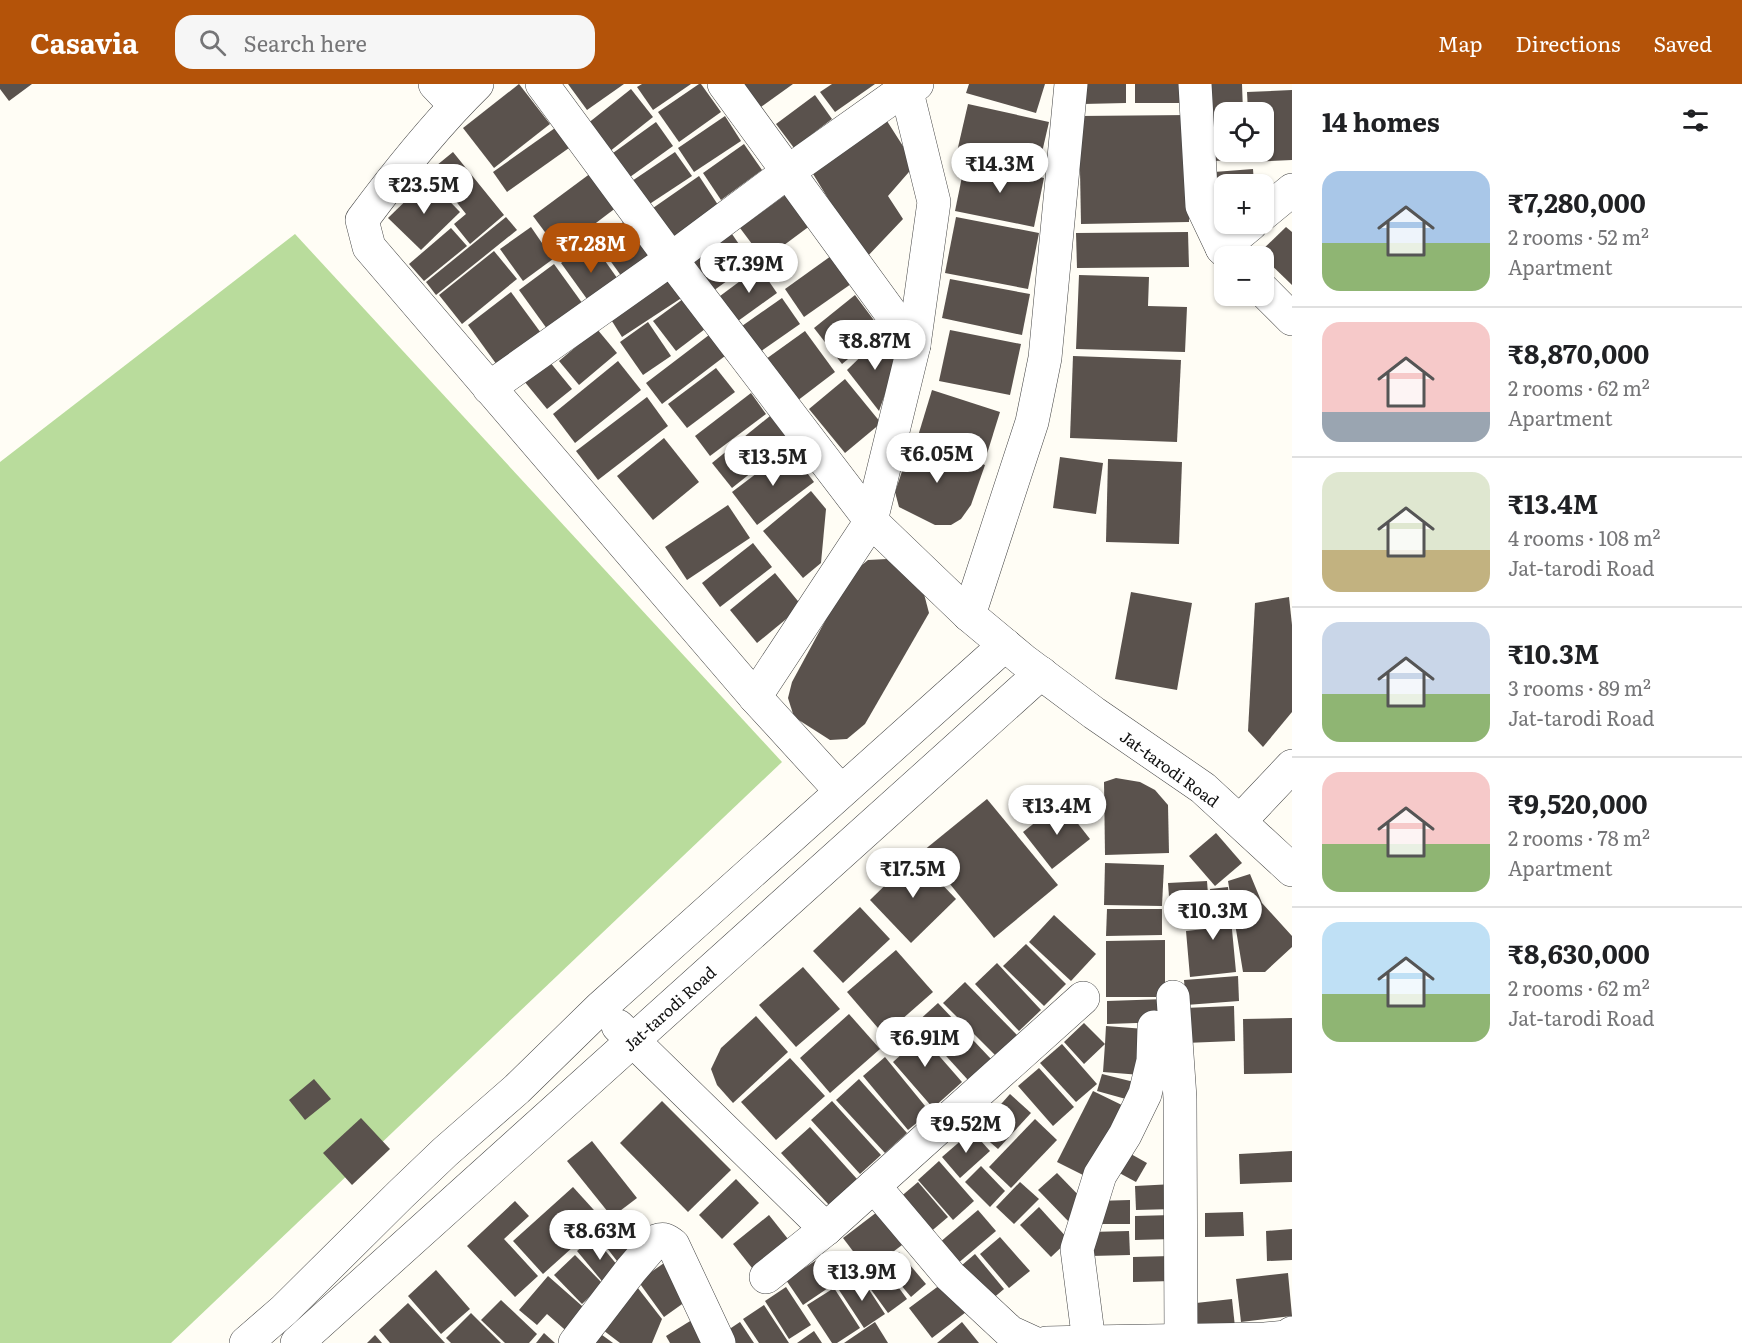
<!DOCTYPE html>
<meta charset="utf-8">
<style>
body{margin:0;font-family:Literata,serif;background:#f6f6f6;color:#202124;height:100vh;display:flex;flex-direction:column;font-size:22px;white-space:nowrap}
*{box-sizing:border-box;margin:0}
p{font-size:20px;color:#757577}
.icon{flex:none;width:33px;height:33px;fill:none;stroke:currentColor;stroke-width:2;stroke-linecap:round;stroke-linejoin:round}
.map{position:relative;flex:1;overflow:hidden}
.panel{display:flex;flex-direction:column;background:#fff;width:450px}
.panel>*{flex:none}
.fabs{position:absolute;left:1214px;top:18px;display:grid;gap:12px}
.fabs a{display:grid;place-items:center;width:60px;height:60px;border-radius:12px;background:#fff;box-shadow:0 2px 4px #0004;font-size:30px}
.price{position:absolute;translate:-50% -51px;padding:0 14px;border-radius:21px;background:#fff;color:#222;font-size:20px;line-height:39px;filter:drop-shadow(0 2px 3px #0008)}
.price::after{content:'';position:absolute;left:50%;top:36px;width:18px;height:14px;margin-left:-9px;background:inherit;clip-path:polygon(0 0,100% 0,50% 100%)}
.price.active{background:#b45309;color:#fff}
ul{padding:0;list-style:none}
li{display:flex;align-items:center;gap:18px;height:150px;padding:0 30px}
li+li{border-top:2px solid #e0e0e0}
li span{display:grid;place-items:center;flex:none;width:168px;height:120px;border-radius:18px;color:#555}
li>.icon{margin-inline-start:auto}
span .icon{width:72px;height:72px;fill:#fffc;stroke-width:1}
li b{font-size:26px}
h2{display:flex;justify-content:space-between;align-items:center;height:72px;padding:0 30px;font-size:26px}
header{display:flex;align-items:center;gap:36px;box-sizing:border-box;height:84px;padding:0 30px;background:#b45309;color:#fff}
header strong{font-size:28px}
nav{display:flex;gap:33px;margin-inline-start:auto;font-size:21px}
.search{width:420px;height:54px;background:#f6f6f6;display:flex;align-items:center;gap:15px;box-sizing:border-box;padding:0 21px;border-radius:18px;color:#757577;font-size:22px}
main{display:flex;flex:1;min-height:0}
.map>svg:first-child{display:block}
.forest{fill:#b9dc9c}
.building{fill:#5a524d}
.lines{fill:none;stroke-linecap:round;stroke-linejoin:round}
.minor-casing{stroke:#444;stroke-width:34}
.minor{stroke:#fff;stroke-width:33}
.labels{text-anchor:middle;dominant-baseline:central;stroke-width:6;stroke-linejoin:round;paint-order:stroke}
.street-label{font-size:16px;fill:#111;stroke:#fff}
</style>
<header>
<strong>Casavia</strong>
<div class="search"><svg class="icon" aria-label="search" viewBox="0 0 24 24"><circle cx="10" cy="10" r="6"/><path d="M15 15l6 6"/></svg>Search here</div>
<nav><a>Map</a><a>Directions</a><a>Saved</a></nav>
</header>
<main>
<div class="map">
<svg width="1292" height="1259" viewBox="0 0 1292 1259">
<rect width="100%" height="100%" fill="#fffdf5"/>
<!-- forest -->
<polygon class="forest" points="295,150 782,678 171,1259 0,1259 0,378"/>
<!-- building -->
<g class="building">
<polygon points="0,0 32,0 9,17 0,5"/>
<polygon points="519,0 550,40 494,84 463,44"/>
<polygon points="568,0 624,0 587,26"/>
<polygon points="642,0 691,0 653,26 637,3"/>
<polygon points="699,0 701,0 721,28 679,58 658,28"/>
<polygon points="741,0 793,0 758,25"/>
<polygon points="832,0 875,0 835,28 820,8"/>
<polygon points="969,0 1045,0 1036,29 966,9"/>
<polygon points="1083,0 1126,0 1126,19 1083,20"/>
<rect x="1135" y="0" width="49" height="19"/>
<polygon points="1207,0 1242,0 1243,28 1224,28 1224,68 1244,68 1244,76 1210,77"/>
<polygon points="631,5 653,33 609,68 587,40"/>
<polygon points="1292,6 1292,76 1250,78 1249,68 1263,68 1263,28 1248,28 1247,8"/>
<polygon points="815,11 832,35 794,64 776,40"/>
<polygon points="968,20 1049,38 1037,90 956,72"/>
<polygon points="1189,31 1189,138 1081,140 1079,32"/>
<polygon points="725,32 741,57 694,88 678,64"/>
<polygon points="887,37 915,81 888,112 903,135 865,175 810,85"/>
<polygon points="656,38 673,62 630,93 613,69"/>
<polygon points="555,44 569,64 507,108 493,88"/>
<polygon points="744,60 762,86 721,116 703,89"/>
<polygon points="453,68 504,131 470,160 454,140 466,130 431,86"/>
<polygon points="675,68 692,92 648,121 632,97"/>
<polygon points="965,78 1044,94 1034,143 955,127"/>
<polygon points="1253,85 1254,100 1224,100 1224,125 1216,125 1214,88"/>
<polygon points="591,89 617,123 559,167 533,132"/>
<polygon points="699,92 720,124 675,156 653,124"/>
<polygon points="428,95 460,128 421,166 388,134"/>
<polygon points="788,109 811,141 764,176 740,144"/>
<polygon points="506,133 517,146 436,211 426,198"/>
<polygon points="956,133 1039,149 1028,205 945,189"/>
<polygon points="629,134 655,171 622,193 596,157"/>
<polygon points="531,143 553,175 523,197 500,165"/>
<polygon points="1286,143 1292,148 1292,201 1259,169"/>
<polygon points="451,144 467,162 424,197 409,180"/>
<polygon points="1188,148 1189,183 1077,184 1076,149"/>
<polygon points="732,150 752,179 713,207 693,178"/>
<polygon points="591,157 622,201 592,222 561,179"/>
<polygon points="494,167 517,195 462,240 439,211"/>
<polygon points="831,172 851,200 804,233 785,205"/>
<polygon points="554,180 585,223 550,249 519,206"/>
<polygon points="759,183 777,209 738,237 720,212"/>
<polygon points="1079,191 1149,193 1148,222 1187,223 1185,268 1076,265"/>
<polygon points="671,194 683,213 622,253 610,234"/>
<polygon points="950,195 1030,210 1022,251 942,234"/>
<polygon points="511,208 541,249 497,281 468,241"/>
<polygon points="855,211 882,247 842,280 814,244"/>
<polygon points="782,214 800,240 760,268 742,242"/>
<polygon points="683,215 705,245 676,267 653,237"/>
<polygon points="648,238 671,272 643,291 620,258"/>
<polygon points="597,245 617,269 579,301 559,277"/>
<polygon points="950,246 1021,260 1010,311 939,297"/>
<polygon points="805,247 835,288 797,317 766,275"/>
<polygon points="709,251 725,272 662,320 646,299"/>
<polygon points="883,251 897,277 879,327 847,286"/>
<polygon points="1073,272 1181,276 1177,358 1070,354"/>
<polygon points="549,277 572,305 547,325 524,297"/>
<polygon points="618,277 641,306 575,359 553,330"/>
<polygon points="716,284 735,308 687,344 668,320"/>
<polygon points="845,295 881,339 845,369 809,325"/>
<polygon points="932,306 1000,328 986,373 918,352"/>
<polygon points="751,309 766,330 710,372 695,352"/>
<polygon points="647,313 668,342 598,396 576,367"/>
<polygon points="770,332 790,358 732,404 712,379"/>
<polygon points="664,354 699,398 653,436 617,392"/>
<polygon points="913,355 985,381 971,421 961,435 951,441 935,441 899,423 895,408"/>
<polygon points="789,365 814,398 757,441 732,408"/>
<polygon points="1060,373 1103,379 1096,430 1053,424"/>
<polygon points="1108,375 1182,378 1179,460 1106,458"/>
<polygon points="811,407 826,425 821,479 803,494 763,447"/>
<polygon points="728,421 750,454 687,496 665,463"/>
<polygon points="753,459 772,483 720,523 702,499"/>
<polygon points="887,475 923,506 929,529 865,640 847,655 830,656 794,633 788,614 792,598 850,491 868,476"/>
<polygon points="775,489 802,522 757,559 730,526"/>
<polygon points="1131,508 1192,519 1177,606 1115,595"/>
<polygon points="1289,513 1292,541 1292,628 1263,663 1248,647 1255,519"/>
<polygon points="1116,694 1140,698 1155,706 1168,721 1169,769 1105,771 1104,698"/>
<polygon points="987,715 1058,801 994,854 923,767"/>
<polygon points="1061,718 1090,755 1052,785 1023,748"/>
<polygon points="1216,749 1242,779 1215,802 1189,772"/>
<polygon points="915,772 956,815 911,859 870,816"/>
<polygon points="1105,779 1164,781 1162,822 1104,821"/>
<polygon points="1250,790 1262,819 1292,852 1292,863 1265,888 1243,888 1228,797"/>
<polygon points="1207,797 1210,837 1171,840 1168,799"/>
<polygon points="1228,803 1236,888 1190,893 1186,847 1214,844 1210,805"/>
<polygon points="860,823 890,855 843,899 813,867"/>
<polygon points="1107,825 1162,825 1162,851 1106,852"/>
<polygon points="1054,831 1096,870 1071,897 1029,858"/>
<polygon points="1165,856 1165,913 1106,913 1106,857"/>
<polygon points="1026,860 1066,900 1044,922 1003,882"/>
<polygon points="896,866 933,908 884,951 847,908"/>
<polygon points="997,879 1041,926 1019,947 975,900"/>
<polygon points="803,883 840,925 796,963 759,921"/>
<polygon points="1238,892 1239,917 1186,921 1184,896"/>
<polygon points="965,898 1018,952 997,973 943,919"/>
<polygon points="1166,915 1166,938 1107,940 1107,917"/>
<polygon points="938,919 991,975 968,996 916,939"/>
<polygon points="1234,922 1235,957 1185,959 1184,924"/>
<polygon points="849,930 880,965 830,1009 800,974"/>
<polygon points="756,932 788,968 733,1019 717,1001 711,985 721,964"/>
<polygon points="1292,934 1292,989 1244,990 1243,935"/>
<polygon points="1084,939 1105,960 1106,942 1145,945 1141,991 1103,988 1105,960 1084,980 1064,958"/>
<polygon points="913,942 962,998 933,1024 893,978 904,968 895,957"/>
<polygon points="1062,960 1097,1000 1076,1018 1040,979"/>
<polygon points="885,973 930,1028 908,1046 863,992"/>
<polygon points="790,974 825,1012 776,1056 741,1018"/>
<polygon points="1039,984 1074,1023 1053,1042 1018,1002"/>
<polygon points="1102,990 1138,999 1133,1017 1097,1007"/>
<polygon points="314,995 331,1015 305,1036 289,1016"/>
<polygon points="859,995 907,1049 885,1069 836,1016"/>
<polygon points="1093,1007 1128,1024 1093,1096 1057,1078"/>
<polygon points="1010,1010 1031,1029 998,1065 977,1047"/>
<polygon points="662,1017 731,1086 688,1128 620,1059"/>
<polygon points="832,1017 881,1071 860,1090 811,1036"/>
<polygon points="361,1034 390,1065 352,1101 323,1069"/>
<polygon points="1035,1035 1057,1056 1011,1104 989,1083"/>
<polygon points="810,1043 857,1095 829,1121 781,1069"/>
<polygon points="972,1047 990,1067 960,1094 942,1073"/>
<polygon points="592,1057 637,1114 612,1133 567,1077"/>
<polygon points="1122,1065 1147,1079 1136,1098 1112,1085"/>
<polygon points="1292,1067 1292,1098 1240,1100 1239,1070"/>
<polygon points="939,1077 974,1117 953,1136 918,1096"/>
<polygon points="981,1082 1005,1107 990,1123 965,1098"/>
<polygon points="1057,1089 1088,1121 1069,1138 1038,1106"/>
<polygon points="736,1095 759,1119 722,1155 699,1131"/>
<polygon points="918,1098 948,1133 928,1150 898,1115"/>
<polygon points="1020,1098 1039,1115 1014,1140 996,1123"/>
<polygon points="1174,1100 1174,1125 1136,1126 1135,1102"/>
<polygon points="573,1103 603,1136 543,1190 513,1157"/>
<polygon points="1130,1116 1130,1140 1096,1140 1096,1117"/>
<polygon points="515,1117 529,1132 504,1155 538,1192 515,1213 467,1162"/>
<polygon points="1039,1123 1069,1156 1051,1173 1020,1141"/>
<polygon points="881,1125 906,1158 868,1187 843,1154"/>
<polygon points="978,1126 996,1147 957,1180 939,1159"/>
<polygon points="1243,1128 1244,1152 1205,1153 1205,1129"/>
<polygon points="769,1131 788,1155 752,1184 733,1160"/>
<polygon points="1173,1131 1174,1155 1135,1156 1135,1132"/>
<polygon points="622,1132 645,1162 620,1181 597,1151"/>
<polygon points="1292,1145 1292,1176 1267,1177 1266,1147"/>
<polygon points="1129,1147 1130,1171 1091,1172 1090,1148"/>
<polygon points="594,1153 623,1188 606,1202 577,1167"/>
<polygon points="1000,1153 1030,1187 1009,1204 980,1170"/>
<polygon points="899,1168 926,1200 911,1213 884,1181"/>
<polygon points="975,1170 1004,1205 984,1222 955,1187"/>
<polygon points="575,1171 603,1200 582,1220 554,1191"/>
<polygon points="1171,1172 1172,1197 1133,1198 1133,1173"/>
<polygon points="818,1175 834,1200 803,1221 786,1196"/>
<polygon points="667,1177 692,1213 664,1233 638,1197"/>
<polygon points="883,1182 907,1215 888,1229 864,1196"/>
<polygon points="436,1186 470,1225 441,1250 408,1212"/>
<polygon points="1288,1189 1292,1232 1241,1238 1236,1195"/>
<polygon points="548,1192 590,1229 571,1251 547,1230 537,1241 519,1226"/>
<polygon points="860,1192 885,1230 864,1244 839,1206"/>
<polygon points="948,1195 970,1225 932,1254 909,1224"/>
<polygon points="634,1199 662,1235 652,1259 620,1259 599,1243"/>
<polygon points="786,1203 811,1241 789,1255 765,1217"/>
<polygon points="834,1204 860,1244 837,1259 832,1259 807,1221"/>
<polygon points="1232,1215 1235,1243 1198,1247 1196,1219"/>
<polygon points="501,1216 537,1250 529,1259 505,1259 481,1236"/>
<polygon points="408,1219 445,1259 390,1259 379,1246"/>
<polygon points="764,1221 789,1259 759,1259 743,1235"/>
<polygon points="471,1229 501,1259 451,1259 446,1254"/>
<polygon points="695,1234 710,1259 670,1259 666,1252"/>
<polygon points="740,1238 754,1259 724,1259 719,1252"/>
<polygon points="875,1238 888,1259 844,1259"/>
<polygon points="962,1238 979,1259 937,1259"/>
<polygon points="814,1247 822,1259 797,1259"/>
<polygon points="598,1248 613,1259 590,1259"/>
<polygon points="544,1249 555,1259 536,1259"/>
<polygon points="375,1251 382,1259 367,1259"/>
</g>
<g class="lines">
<defs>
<g id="minor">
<polyline points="435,0 455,21"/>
<path d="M477 0C435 41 397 89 362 136L369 163 755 613 871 437 671 175 489 304"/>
<polyline points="542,0 671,175 789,87 906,4 917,0"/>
<polyline points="724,0 914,261"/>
<polyline points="904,0 906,4 934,118 914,261 871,437 969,531 1023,576 1094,629 1203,704 1292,786"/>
<polyline points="1195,0 1202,122 1222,164 1230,172"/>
<polyline points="1263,130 1292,106"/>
<polyline points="1222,164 1251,140"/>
<polyline points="1263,206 1292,235"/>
<polyline points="969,531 1032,338 1045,274 1071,0"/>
<polyline points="755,613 841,707"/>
<polyline points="1240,737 1292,682"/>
<polyline points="1173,913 1180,1014 1181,1259"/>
<polyline points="618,942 826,1145 1083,914"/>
<polyline points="1154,943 1153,977 1145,1010 1125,1051 1100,1091 1077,1165 1089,1258 1265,1255 1286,1253 1292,1249"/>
<polyline points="874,1102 950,1192 1010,1248 1034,1259"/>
<polyline points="766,1193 826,1145"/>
<polyline points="246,1259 284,1226 400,1111 445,1068 517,1005 600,924 1005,561"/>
<polyline points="297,1259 1041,589"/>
<path d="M575 1259 631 1186 656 1157C664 1154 667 1156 673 1161L719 1259"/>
<polyline points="1046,1259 1089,1258"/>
</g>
</defs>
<!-- minor casing -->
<use href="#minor" class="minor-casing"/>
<!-- minor -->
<use href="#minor" class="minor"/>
</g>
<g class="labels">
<!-- street labels -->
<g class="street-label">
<text transform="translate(1170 684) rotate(36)">Jat-tarodi Road</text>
<text transform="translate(669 924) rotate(-42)">Jat-tarodi Road</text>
</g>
</g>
</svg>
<div class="fabs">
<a><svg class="icon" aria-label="locate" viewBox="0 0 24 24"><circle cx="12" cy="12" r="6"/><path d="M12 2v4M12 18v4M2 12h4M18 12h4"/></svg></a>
<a>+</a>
<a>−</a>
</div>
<b class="price" style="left:1000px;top:110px">₹14.3M</b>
<b class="price" style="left:424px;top:131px">₹23.5M</b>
<b class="price active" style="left:591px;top:190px">₹7.28M</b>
<b class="price" style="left:749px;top:210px">₹7.39M</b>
<b class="price" style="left:875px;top:287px">₹8.87M</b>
<b class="price" style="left:937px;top:400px">₹6.05M</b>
<b class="price" style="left:773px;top:403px">₹13.5M</b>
<b class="price" style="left:1057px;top:752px">₹13.4M</b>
<b class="price" style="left:913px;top:815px">₹17.5M</b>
<b class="price" style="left:1213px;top:857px">₹10.3M</b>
<b class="price" style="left:925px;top:984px">₹6.91M</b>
<b class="price" style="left:966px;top:1070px">₹9.52M</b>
<b class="price" style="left:600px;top:1177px">₹8.63M</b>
<b class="price" style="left:862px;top:1218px">₹13.9M</b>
</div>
<section class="panel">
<h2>14 homes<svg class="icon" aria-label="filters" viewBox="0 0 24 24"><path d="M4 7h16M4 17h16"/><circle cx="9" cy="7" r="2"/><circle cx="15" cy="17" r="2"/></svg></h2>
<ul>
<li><span style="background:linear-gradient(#a9c7e8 60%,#8fb573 0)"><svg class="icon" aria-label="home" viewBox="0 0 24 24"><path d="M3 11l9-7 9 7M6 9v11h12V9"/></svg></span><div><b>₹7,280,000</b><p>2 rooms · 52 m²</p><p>Apartment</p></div></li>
<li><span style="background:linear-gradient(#f6c9c9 75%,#9aa5b1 0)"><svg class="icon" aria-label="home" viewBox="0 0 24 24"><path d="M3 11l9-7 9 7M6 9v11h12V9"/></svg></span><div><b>₹8,870,000</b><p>2 rooms · 62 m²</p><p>Apartment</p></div></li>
<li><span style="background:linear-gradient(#dfe7d0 65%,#c2b280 0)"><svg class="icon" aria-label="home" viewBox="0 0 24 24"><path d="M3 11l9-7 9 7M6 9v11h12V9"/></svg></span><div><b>₹13.4M</b><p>4 rooms · 108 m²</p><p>Jat-tarodi Road</p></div></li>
<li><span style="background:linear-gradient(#c9d6e8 60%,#8fb573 0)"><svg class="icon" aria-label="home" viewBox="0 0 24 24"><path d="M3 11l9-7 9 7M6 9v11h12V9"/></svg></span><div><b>₹10.3M</b><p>3 rooms · 89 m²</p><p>Jat-tarodi Road</p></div></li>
<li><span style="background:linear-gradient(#f6c9c9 60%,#8fb573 0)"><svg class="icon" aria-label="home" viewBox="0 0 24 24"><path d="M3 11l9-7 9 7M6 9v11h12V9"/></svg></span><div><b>₹9,520,000</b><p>2 rooms · 78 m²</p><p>Apartment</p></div></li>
<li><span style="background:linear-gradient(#bfe0f5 60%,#8fb573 0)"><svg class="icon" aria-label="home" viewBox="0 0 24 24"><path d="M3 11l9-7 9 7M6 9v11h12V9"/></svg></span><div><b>₹8,630,000</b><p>2 rooms · 62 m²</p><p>Jat-tarodi Road</p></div></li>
</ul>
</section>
</main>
